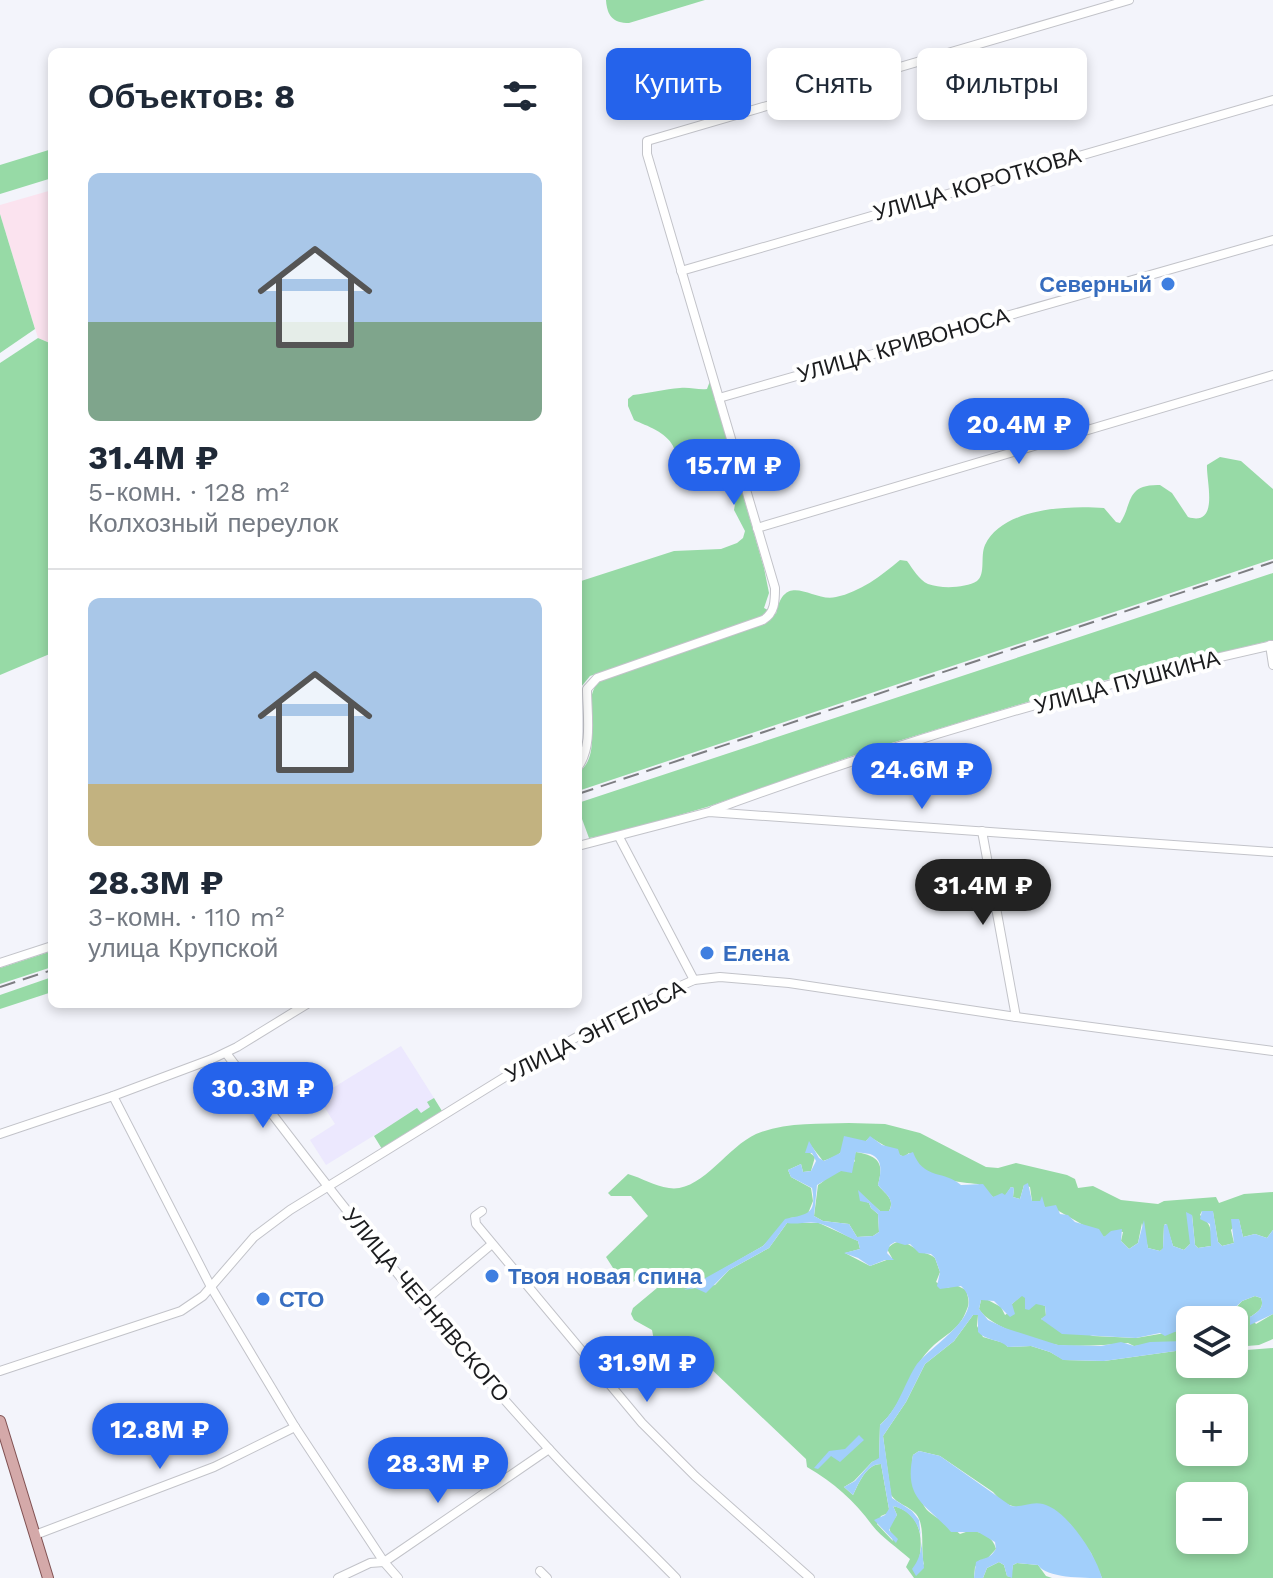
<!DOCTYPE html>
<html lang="ru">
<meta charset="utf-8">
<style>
body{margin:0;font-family:"Work Sans",sans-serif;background:#f6f6f7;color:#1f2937;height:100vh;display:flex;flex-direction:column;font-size:30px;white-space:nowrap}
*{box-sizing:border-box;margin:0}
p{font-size:26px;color:#747a83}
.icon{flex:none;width:44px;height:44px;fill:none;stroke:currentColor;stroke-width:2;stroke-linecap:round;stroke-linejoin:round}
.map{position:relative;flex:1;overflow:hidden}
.drawer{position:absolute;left:48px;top:48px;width:534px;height:960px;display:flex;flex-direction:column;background:#fff;border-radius:12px;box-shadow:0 4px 12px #0003}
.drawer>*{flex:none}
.top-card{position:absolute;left:606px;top:48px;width:546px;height:72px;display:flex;gap:16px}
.fabs{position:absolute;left:1176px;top:1306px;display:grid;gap:16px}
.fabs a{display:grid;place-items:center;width:72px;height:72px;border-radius:12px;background:#fff;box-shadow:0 4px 12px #0003;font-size:40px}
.price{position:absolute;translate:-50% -68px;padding:0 18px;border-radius:28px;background:#2563eb;color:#fff;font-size:26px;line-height:52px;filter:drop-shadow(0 2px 4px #0008)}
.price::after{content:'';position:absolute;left:50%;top:48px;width:24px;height:18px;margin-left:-12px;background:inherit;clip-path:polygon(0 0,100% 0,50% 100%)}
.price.selected{background:#222;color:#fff}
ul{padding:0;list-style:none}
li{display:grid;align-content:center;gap:16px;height:424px;padding:0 40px}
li+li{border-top:2px solid #e0e1e3}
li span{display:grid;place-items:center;height:248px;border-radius:12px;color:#555}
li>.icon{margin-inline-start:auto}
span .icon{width:144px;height:144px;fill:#fffc;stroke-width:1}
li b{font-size:34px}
h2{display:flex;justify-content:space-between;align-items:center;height:96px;padding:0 40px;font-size:34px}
.pill{padding:0 28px;border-radius:12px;background:#fff;box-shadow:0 4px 12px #0003;font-size:28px;line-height:72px}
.pill.selected{background:#2563eb;color:#fff}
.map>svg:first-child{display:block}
.commercial{fill:#ece8fe}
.industrial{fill:#fbe3ef}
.green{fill:#97daa6;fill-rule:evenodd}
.water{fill:#a2cffb;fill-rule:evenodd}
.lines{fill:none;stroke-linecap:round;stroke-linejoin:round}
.minor-casing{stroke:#c2c3c9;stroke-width:10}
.major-casing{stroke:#815253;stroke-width:12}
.minor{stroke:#fff;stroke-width:8}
.major{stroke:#d4a9a9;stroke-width:10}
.rail{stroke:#7d7e82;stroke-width:2;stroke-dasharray:16 8;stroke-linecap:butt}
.shop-dot{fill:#3f7fe0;stroke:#fff;stroke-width:3}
.labels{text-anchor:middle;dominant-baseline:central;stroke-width:8;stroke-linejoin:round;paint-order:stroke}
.street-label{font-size:22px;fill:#1b1c1e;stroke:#fff}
.shop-label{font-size:22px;font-weight:bold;fill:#366cbe;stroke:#fff;text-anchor:start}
</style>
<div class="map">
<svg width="1273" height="1578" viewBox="0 0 1273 1578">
<rect width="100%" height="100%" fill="#f3f4fb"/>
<!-- commercial -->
<polygon class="commercial" points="401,1046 434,1098 428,1102 431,1107 420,1114 417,1109 326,1165 310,1140 335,1124 318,1097"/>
<!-- industrial -->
<polygon class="industrial" points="52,190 52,344 38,338 0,214 0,205"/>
<!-- green -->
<g class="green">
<path d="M606 0H705L629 23C613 23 607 16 606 0Z"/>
<polygon points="52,149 52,178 0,194 0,165"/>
<polygon points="0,214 35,329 0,353"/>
<polygon points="38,338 52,344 52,653 0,675 0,363"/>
<path d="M710 381 764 568 769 593 764 608 770 611 754 621 590 676 581 687 582 699 578 680V582L674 551 721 549 737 543 743 538 745 531 734 510 738 486C723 471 700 478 681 472 676 464 677 455 673 446 666 432 647 426 634 420L628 406V399L633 395C649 393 665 389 680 388 690 387 698 390 707 389Z"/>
<path d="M1220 457 1241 461 1273 489V559L578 791V773C607 751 578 708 598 682L773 613 776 614C785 569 813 603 836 597 860 592 881 576 900 560L907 561C913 569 919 580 928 584 941 589 966 588 977 581 986 574 980 556 985 545 1002 508 1069 505 1104 508L1116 522 1120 523C1133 504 1125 484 1160 485L1172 493 1188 517C1220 527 1206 481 1207 465Z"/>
<polygon points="1273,573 1273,640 1077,687 875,748 707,807 617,833 589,838 582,819 578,816 578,803"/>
<polygon points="52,951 52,967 0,984 0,968"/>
<polygon points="52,977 52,992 0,1009 0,995"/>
<polygon points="434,1098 442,1111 382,1149 374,1136 417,1108 421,1113 430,1107 427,1102"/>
<path d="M849 1123 885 1124 920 1133 986 1167 998 1168 1016 1163 1067 1175 1075 1179 1078 1188 1093 1186 1121 1200 1158 1204 1164 1201 1216 1197 1219 1203 1244 1194 1273 1192V1230L1267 1238 1255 1234 1243 1237 1239 1220 1231 1230 1234 1243 1222 1246 1218 1242 1213 1212 1202 1211 1200 1215C1212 1225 1212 1231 1211 1246L1198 1248 1195 1245 1192 1215 1190 1244 1184 1250 1173 1246 1166 1224 1164 1225 1163 1249 1160 1251 1148 1248 1142 1223 1138 1243 1129 1249 1121 1241 1123 1232 1115 1231 1104 1237 1057 1210 1045 1207 1040 1201H1032L1030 1187 1024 1185 1020 1199 1013 1197 1014 1188 1011 1187 1005 1196 993 1197 978 1184C959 1182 939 1181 922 1168 917 1164 914 1158 909 1153L904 1157 900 1155 870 1137 866 1141C843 1140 850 1147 836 1156 832 1158 828 1159 823 1161L809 1143V1152L815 1157 811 1171 803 1172 801 1164 788 1170 791 1177 811 1188 813 1201 807 1216 790 1218 763 1246 688 1289 715 1285 729 1270 769 1248 787 1223H819L858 1241 860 1249 845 1253 870 1266 892 1258 887 1249C898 1237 905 1242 916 1249 922 1253 929 1253 935 1258L940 1272 936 1282 947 1288 956 1285 966 1290C968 1297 970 1302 967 1309 959 1332 944 1334 929 1350 908 1372 903 1405 880 1425L879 1459 872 1462 854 1481 844 1487 853 1495C859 1483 866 1464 881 1464L889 1509 888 1513 881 1516 877 1524 893 1541 889 1527 897 1515 893 1506C919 1512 924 1535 919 1560L924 1565C920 1551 926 1526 916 1514 909 1506 897 1504 891 1495L883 1436 906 1402 925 1364 954 1341 973 1315H978L977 1326 983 1337 1004 1343 1008 1347 1031 1346 1050 1352 1064 1360 1104 1361 1190 1349V1364H1234V1351L1273 1348V1578H1102L1091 1553 1070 1524 1003 1503 993 1492 940 1456 919 1451 913 1455C910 1468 918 1501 928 1511 936 1518 951 1526 960 1534 974 1528 992 1533 996 1549L986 1560H980L975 1567 974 1578H914L906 1567 910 1559C898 1548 882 1538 872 1525 854 1500 834 1483 807 1467L806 1459 709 1367 695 1378 688 1379 655 1346 652 1330 634 1320 631 1314 633 1308 657 1288 643 1274 632 1283 613 1268 606 1257 648 1216 631 1196H611L608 1193 628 1174C642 1178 654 1186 669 1188 701 1193 727 1147 756 1134 784 1122 819 1124 849 1123ZM1190 1408H1234V1452H1190ZM1190 1496H1234V1540H1190Z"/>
<path d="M856 1152C880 1156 884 1164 878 1185 884 1193 896 1199 889 1211H880L860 1193 862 1200 869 1203 871 1208 878 1214 879 1232 873 1236 857 1237 849 1224 823 1221 814 1216 818 1185C822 1183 824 1180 828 1177 838 1169 843 1174 855 1161L853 1157Z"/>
<path d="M1022 1295 1045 1306 1046 1316 1041 1319 1093 1336 1136 1338 1177 1331 1183 1334 1190 1332V1338L1185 1341 1134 1346 1128 1343C1106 1345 1081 1347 1058 1345 1038 1342 989 1327 979 1309L981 1300 986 1299 1001 1307 1005 1315 1012 1310V1304Z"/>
<path d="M1255 1296 1261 1298C1265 1308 1257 1313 1250 1317L1256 1324 1273 1314V1339L1259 1345 1236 1347 1234 1320H1203L1214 1313 1229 1315 1242 1301Z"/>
<polygon points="999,1562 1004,1565 1007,1576 1011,1577 1013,1565 1017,1563 1038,1565 1046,1576 1052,1578 983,1578 987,1568"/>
</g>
<!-- water -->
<g class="water">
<path d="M844 1136 866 1141 870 1136 882 1145 898 1149 900 1155 903 1156 913 1152C923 1180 944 1170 961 1185L983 1184 993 1197 1002 1193 1005 1195 1011 1187 1014 1188 1013 1197 1020 1199 1024 1185 1028 1183 1032 1201H1040L1042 1196 1045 1207 1056 1205 1060 1214 1068 1215 1075 1222 1099 1229 1104 1237 1111 1231 1122 1229 1121 1241 1129 1249 1138 1243 1144 1220 1148 1248 1160 1251 1163 1248 1164 1225 1167 1224 1173 1246 1184 1250 1190 1244 1186 1212 1192 1215 1195 1245 1198 1248 1211 1246 1210 1224 1200 1219 1202 1211H1213L1218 1242 1222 1246 1234 1243 1231 1219H1239L1243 1237 1255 1234 1267 1238 1273 1230V1215V1314L1250 1325V1317C1257 1313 1265 1308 1261 1298L1255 1296 1242 1301 1225 1317 1214 1313 1203 1320H1190V1332L1183 1334 1177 1331 1165 1336 1160 1333 1136 1338 1062 1334 1041 1319 1046 1315 1045 1306 1036 1304 1029 1310 1025 1309V1298L1022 1296 1012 1304 1015 1314 1010 1317 994 1301 981 1300 979 1309 988 1320 1005 1328 1058 1345 1101 1346 1121 1342 1134 1346 1150 1342 1185 1341 1190 1338V1349L1104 1361 1063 1360 1050 1352 1031 1346 1008 1347C1000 1339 986 1341 978 1332V1315H973L954 1341 925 1364 906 1402 883 1436 892 1498 912 1511 919 1520 924 1568 916 1576 912 1569C930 1547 921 1513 893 1506L897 1515 889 1530 898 1539 896 1543 874 1520 885 1515 889 1509 881 1464C866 1464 859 1483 853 1495L844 1487 855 1481 872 1462 879 1458 880 1425C898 1409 903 1387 915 1367 927 1347 991 1314 961 1286L940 1289 937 1286 940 1272 935 1258 931 1254 919 1253 910 1244 905 1245 895 1242 890 1245 887 1253 894 1260H885L870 1266 858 1258 844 1253 860 1249 858 1241C844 1236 834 1227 818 1223 806 1221 798 1225 787 1223L769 1248 729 1270 706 1293 695 1288 684 1290 763 1246 785 1219C807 1214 817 1215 812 1188L791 1177 788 1170 801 1164 803 1172 811 1171 816 1161 812 1153H805L809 1141 819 1158 824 1161 840 1153ZM856 1152C861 1153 865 1153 870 1154 885 1159 880 1176 878 1185 884 1193 896 1199 889 1211H880L858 1190 860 1201 869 1203 871 1208 878 1214 879 1232 873 1236 857 1237 849 1224 823 1221 814 1216 817 1185 841 1171 852 1173Z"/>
<polygon points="859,1435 864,1440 840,1462 831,1456 818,1469 814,1468 829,1451 845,1449"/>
<path d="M919 1451 940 1456 1011 1506C1022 1508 1031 1501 1043 1504 1067 1510 1096 1555 1102 1578 1083 1578 1046 1578 1038 1565L1017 1563 1013 1565 1012 1578 1007 1576 1004 1565 999 1562 987 1568 983 1578H974L976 1562C986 1556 988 1561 996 1549L995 1542 978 1532H951C927 1504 903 1500 913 1455Z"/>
</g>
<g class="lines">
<defs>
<g id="minor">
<polyline points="681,271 1273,100"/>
<polyline points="719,398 1273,240"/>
<polyline points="757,528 1273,375"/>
<polyline points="1270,645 1273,665"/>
<path d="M578 767C593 746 587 714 587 689L597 678 763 620C775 613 775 601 775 588L647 154V141L1129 0"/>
<path d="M713 810C895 743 1083 687 1273 645"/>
<polyline points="982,831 1016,1017"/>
<polyline points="619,837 694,980"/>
<polyline points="578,846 709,812 1273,852"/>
<polyline points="0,963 52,946"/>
<path d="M226 1053C328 1189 433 1323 548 1448 589 1493 634 1535 676 1578"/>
<polyline points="113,1096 211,1287 295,1427 384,1562 398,1578"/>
<polyline points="0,1134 113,1096 212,1059 237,1047 307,1004"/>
<polyline points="482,1211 475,1216 476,1224 642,1423 695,1476 810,1578"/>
<polyline points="422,1303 492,1244"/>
<polyline points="0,1371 181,1311 203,1296 254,1237 290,1210 505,1077 620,1013 694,980 720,977 789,983 1016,1017 1273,1051"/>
<polyline points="35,1535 214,1467 295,1427"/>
<polyline points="540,1571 547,1578"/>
<polyline points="338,1578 370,1563 384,1562 549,1449"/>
</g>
<polyline id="major" points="0,1421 48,1578"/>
</defs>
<!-- minor casing -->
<use href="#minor" class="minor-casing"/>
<!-- major casing -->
<use href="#major" class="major-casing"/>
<!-- minor -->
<use href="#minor" class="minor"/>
<!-- major -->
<use href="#major" class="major"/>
<!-- rail -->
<g class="rail">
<polyline points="578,794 1273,562"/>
<polyline points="0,987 52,970"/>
</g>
</g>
<!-- markers -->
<g class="shop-dot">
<circle cx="1168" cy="284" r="8"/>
<circle cx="707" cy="953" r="8"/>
<circle cx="492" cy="1276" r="8"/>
<circle cx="263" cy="1299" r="8"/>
</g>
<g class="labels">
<!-- street labels -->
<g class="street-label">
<text transform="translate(977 184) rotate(-16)">УЛИЦА КОРОТКОВА</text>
<text transform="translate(903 345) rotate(-16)">УЛИЦА КРИВОНОСА</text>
<text transform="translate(1127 682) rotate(-15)">УЛИЦА ПУШКИНА</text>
<text transform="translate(595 1031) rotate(-27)">УЛИЦА ЭНГЕЛЬСА</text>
<text transform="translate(426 1305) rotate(50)">УЛИЦА ЧЕРНЯВСКОГО</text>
</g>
<!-- shop labels -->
<g class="shop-label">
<text x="1152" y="284" text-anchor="end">Северный</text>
<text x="723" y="953">Елена</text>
<text x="508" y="1276">Твоя новая спина</text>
<text x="279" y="1299">СТО</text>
</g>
</g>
</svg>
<div class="fabs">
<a><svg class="icon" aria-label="layers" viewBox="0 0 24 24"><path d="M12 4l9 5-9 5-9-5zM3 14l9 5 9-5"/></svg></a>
<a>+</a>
<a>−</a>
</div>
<b class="price" style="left:1019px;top:466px">20.4M ₽</b>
<b class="price" style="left:734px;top:507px">15.7M ₽</b>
<b class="price" style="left:922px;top:811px">24.6M ₽</b>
<b class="price selected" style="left:983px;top:927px">31.4M ₽</b>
<b class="price" style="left:263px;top:1130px">30.3M ₽</b>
<b class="price" style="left:647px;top:1404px">31.9M ₽</b>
<b class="price" style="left:160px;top:1471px">12.8M ₽</b>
<b class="price" style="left:438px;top:1505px">28.3M ₽</b>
<div class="top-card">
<a class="pill selected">Купить</a>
<a class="pill">Снять</a>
<a class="pill">Фильтры</a>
</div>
<section class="drawer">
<h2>Объектов: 8<svg class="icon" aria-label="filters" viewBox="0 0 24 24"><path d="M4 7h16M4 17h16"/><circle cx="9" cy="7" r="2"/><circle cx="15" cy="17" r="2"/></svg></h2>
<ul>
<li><span style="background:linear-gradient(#a9c7e8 60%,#7fa58c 0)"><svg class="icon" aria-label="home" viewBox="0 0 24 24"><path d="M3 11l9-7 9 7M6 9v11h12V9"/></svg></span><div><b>31.4M ₽</b><p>5-комн. · 128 m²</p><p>Колхозный переулок</p></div></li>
<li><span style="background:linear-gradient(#a9c7e8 75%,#c2b280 0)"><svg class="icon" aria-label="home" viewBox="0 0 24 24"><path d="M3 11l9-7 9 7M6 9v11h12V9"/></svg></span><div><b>28.3M ₽</b><p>3-комн. · 110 m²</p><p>улица Крупской</p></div></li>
</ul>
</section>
</div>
